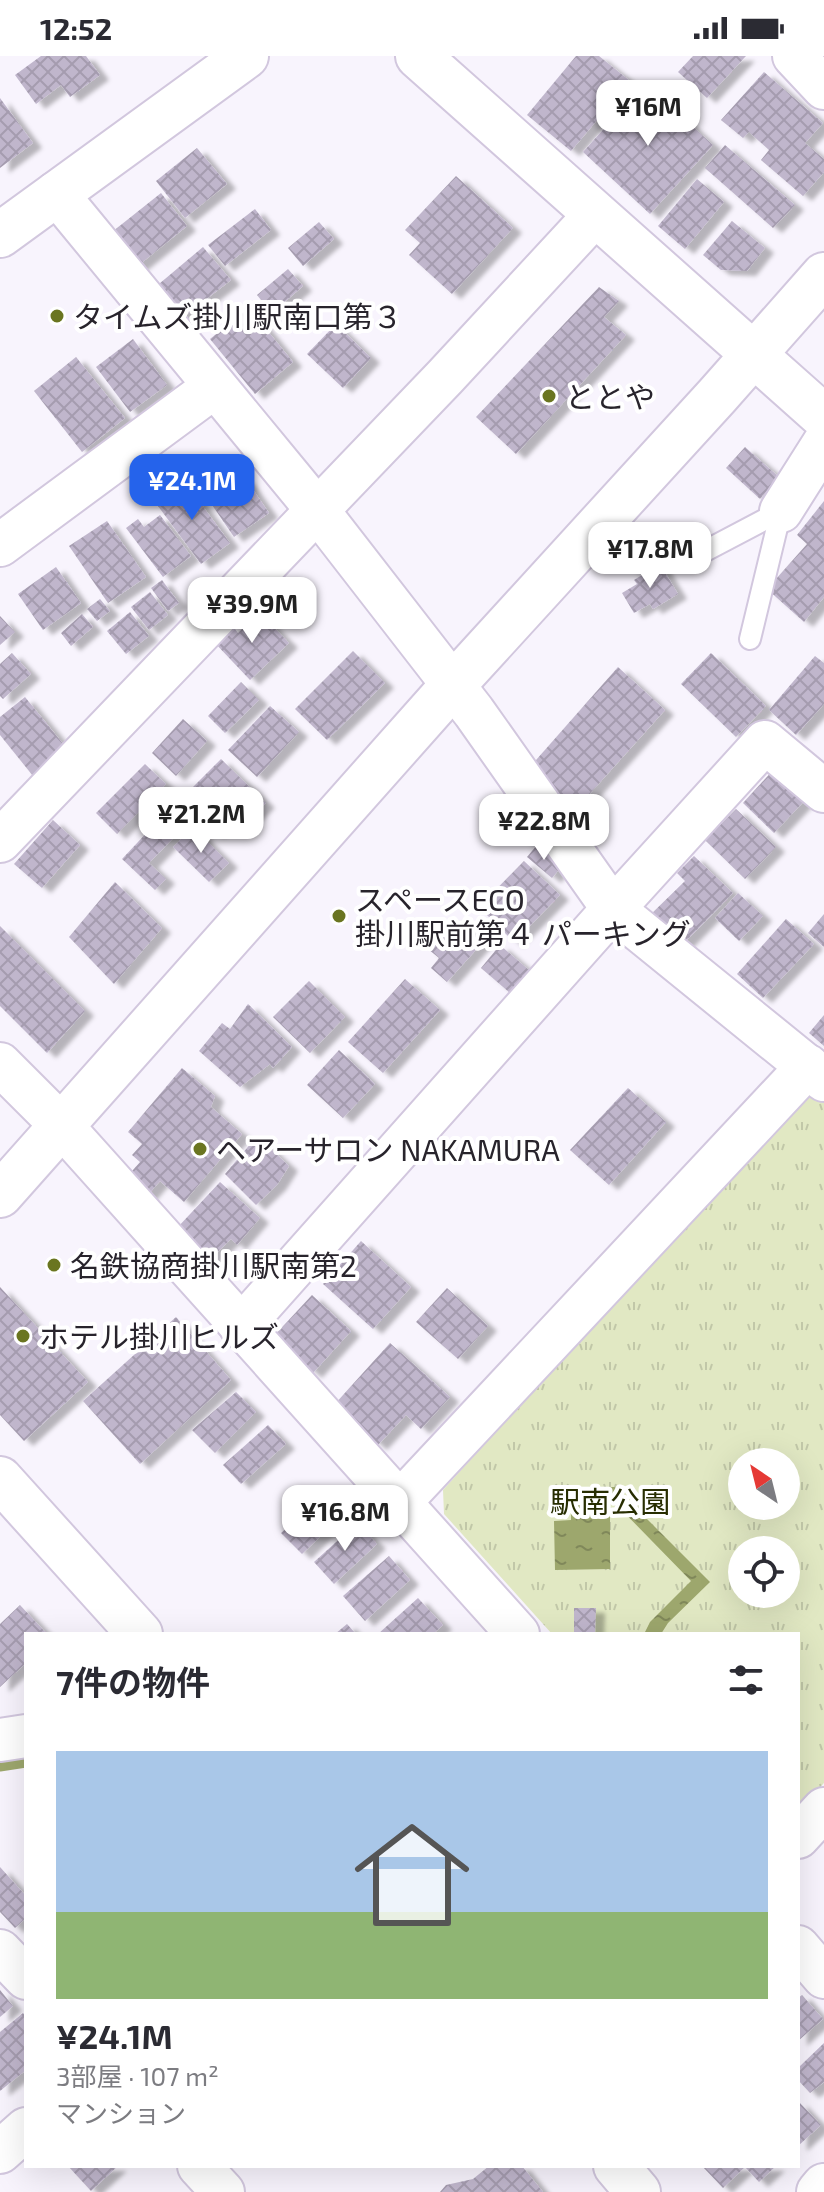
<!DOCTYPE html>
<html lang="ja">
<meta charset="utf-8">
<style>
body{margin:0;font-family:"Exo 2","Noto Sans JP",sans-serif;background:#f7f7f7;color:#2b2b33;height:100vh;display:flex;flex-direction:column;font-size:30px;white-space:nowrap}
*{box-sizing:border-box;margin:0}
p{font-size:26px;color:#7c7c81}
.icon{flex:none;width:44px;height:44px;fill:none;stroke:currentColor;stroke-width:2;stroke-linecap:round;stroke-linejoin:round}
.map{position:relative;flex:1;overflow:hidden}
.side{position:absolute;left:24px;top:1576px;width:776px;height:536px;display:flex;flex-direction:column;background:#fff;border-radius:0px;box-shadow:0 8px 32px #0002}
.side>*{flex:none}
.needle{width:52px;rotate:325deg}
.controls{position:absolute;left:728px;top:1392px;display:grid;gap:16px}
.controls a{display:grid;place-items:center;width:72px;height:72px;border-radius:50%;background:#fff;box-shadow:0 8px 32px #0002;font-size:40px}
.price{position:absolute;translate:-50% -68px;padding:0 18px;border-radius:16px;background:#fff;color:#222;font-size:26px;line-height:52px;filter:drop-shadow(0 2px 4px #0008)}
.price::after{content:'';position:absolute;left:50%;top:48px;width:24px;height:18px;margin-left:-12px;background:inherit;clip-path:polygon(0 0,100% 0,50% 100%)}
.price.on{background:#2563eb;color:#fff}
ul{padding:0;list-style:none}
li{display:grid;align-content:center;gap:16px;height:424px;padding:0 32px}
li span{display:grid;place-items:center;height:248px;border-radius:0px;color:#555}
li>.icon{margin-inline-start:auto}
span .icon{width:144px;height:144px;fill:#fffc;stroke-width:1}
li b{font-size:34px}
h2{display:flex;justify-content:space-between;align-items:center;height:96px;padding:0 32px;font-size:34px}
.status{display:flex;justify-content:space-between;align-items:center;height:56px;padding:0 40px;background:#fff;direction:ltr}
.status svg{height:22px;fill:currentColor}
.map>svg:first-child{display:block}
.park{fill:url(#park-tufts);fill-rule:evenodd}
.water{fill:url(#water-ripples)}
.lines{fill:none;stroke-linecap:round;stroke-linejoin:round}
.stream{stroke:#9da76d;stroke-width:11}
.building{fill:url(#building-cross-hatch);filter:url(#shadow)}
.lane-casing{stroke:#d2c7de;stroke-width:24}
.street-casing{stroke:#d2c7de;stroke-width:46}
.secondary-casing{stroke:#d2c7de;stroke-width:48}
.lane{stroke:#fff;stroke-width:20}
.street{stroke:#fff;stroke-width:42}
.secondary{stroke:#fff;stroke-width:44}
.poi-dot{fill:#6a7520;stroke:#fff;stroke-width:3}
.labels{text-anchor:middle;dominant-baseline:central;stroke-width:8;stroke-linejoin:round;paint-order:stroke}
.poi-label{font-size:30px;fill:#28242c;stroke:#fff;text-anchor:start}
.park-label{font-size:30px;fill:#272d00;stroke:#fff}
</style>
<div class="status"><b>12:52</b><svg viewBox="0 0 49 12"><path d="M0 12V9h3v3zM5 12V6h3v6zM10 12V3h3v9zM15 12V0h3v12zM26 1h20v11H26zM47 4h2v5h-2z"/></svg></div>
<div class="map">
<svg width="824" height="2136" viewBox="0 0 824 2136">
<defs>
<pattern id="park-tufts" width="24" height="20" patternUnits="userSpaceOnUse" patternTransform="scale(2)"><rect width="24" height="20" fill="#e1e8c3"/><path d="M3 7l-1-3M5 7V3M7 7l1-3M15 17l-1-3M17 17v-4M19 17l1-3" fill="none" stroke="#c1c7a8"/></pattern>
<pattern id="water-ripples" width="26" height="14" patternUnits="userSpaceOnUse" patternTransform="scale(2)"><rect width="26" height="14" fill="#9da76d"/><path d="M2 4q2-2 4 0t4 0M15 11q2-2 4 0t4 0" fill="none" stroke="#80885a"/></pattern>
<pattern id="building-cross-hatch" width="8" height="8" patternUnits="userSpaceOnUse" patternTransform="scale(2)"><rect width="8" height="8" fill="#c0b6cc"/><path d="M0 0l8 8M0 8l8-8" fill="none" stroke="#a59caf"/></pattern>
<filter id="shadow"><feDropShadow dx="9" dy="5" stdDeviation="2" flood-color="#0004"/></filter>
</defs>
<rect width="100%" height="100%" fill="#f8f4fd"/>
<!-- park -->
<path class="park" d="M802 1038 824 1039V1727L798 1755V1578H552L444 1458 443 1434ZM742 1406H786V1450H742ZM742 1494H786V1538H742Z"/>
<!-- water -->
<polygon class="water" points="571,1431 615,1431 710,1526 668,1567 661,1578 644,1578 650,1566 691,1525 610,1442 610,1513 555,1514 554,1465 571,1464"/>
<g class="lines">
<!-- stream -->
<polyline class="stream" points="0,1710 26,1706"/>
</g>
<!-- building -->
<g class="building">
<polygon points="41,0 86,0 100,19 70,41 61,29 36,48 15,19"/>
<polygon points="576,0 599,0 630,25 571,95 527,59"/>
<polygon points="693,0 746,0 707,42 678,16"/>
<polygon points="764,16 823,67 805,87 824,103 824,116 803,140 761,104 769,94 749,76 743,82 721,64"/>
<polygon points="645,27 713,89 650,158 583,96"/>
<polygon points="0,42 33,87 0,112"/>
<polygon points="725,89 795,149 773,172 705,112"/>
<polygon points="197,92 227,128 185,162 156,125"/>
<polygon points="456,120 513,172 452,238 409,199 420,187 405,174"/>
<polygon points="697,123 724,146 685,193 658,170"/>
<polygon points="161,137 187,170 134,213 107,180"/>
<polygon points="255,153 271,174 225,210 208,189"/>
<polygon points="732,165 765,192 747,215 721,214 703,199"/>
<polygon points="319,166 334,183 303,210 288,192"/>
<polygon points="203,191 231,224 178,265 153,233"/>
<polygon points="288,213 303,230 272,257 257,239"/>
<polygon points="599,231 619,245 604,261 626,279 516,398 476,361"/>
<polygon points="249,252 293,306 255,338 210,283"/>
<polygon points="336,268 371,302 343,332 307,298"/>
<polygon points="133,283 167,329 130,356 96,311"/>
<polygon points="76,301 125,362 82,396 34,335"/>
<polygon points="745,391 779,421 760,443 726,412"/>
<polygon points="245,422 269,457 234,481 210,446"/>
<polygon points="184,425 230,487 201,508 155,446"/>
<polygon points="824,445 824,541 804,566 767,533 807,488 797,479"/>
<polygon points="160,459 191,500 163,521 126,472 138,463 144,471"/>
<polygon points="107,465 146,521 108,547 69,490"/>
<polygon points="660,508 678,538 653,553 650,548 634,557 622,537 637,528 634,524"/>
<polygon points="56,511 81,547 43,574 18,538"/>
<polygon points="162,524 179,547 168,555 151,532"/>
<polygon points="150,536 168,559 149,574 131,551"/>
<polygon points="100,543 110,555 97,565 87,553"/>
<polygon points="130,556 149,580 126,598 107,575"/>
<polygon points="259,556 289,587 250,624 214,586 232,569 238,577"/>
<polygon points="82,558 93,571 71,590 61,577"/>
<polygon points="0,560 15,576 0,589"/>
<polygon points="353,595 385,627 327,684 295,653"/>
<polygon points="12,597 31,618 3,643 0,640 0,608"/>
<polygon points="711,597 766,650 736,681 681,628"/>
<polygon points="815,600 824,607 824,648 796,679 769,654"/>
<polygon points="618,611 665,654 576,753 529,712"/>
<polygon points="241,626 259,644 225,677 208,660"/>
<polygon points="25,641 64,689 33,720 0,679 0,661"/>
<polygon points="270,650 299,676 257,721 228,694"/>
<polygon points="183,663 207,685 176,720 152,697"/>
<polygon points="221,703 266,747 241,772 231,762 215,777 181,743"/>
<polygon points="145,708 166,728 117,778 96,757"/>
<polygon points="776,711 808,741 774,777 743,747"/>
<polygon points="169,753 186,769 149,807 166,823 155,834 122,803"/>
<polygon points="736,753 776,791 745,823 705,784"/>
<polygon points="53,764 80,789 42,832 14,808"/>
<polygon points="193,771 229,807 209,826 173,791"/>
<polygon points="537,789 562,810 552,822 527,801"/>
<polygon points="694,800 733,837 680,891 647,862 685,825 677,817"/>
<polygon points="524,805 560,839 514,886 479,851"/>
<polygon points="115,826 162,872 114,928 69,881"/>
<polygon points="738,837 763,860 739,885 715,862"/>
<polygon points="824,858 824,891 808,877"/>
<polygon points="455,862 483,886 447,926 431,912 439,902 428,893"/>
<polygon points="786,863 814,888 763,942 737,918"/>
<polygon points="0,870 85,955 47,997 0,950"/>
<polygon points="500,889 530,915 510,937 481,912"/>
<polygon points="405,923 440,954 383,1017 348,986"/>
<polygon points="309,925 345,961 310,997 273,961"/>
<polygon points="248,948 292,991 273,1012 270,1008 240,1031 199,995 222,967 230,973"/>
<polygon points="824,959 824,990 809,977"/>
<polygon points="339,994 375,1028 343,1062 307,1029"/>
<polygon points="182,1012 215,1040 211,1051 242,1078 184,1146 160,1125 146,1141 125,1123 140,1106 132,1099 142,1088 128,1076"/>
<polygon points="628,1032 666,1066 609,1129 570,1094"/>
<polygon points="257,1080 289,1110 277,1129 256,1149 225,1118"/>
<polygon points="220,1126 260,1162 237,1189 231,1183 207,1206 177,1172"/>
<polygon points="361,1185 411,1231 373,1273 323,1228"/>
<polygon points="0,1231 88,1326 24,1385 0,1359"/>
<polygon points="447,1232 488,1270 458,1303 416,1266"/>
<polygon points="312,1239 351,1275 313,1317 273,1281"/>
<polygon points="176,1261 231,1324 140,1408 83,1345"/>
<polygon points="390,1287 450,1341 421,1373 406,1359 378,1389 334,1349"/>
<polygon points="236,1336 256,1356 215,1397 192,1374"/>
<polygon points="268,1369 286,1388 241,1428 223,1409"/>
<polygon points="327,1433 348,1454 302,1498 281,1477"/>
<polygon points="357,1467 377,1488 334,1528 314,1506"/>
<polygon points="389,1500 410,1524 365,1565 343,1540"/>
<polygon points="418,1542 443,1569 433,1578 378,1578"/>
<polygon points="20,1549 47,1578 26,1578 26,1607 0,1631 0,1568"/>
<polygon points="574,1552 596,1552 595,1578 574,1578"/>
<polygon points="347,1568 356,1578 335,1578"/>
<polygon points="0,1811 26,1840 26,1862 15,1872 0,1856"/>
<polygon points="0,1934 13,1950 0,1961"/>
<polygon points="802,1939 823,1963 798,1985 798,1942"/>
<polygon points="23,1957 26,1960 26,2014 0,2035 0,1976"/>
<polygon points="824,1987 824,2026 810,2037 798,2024 798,2012"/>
<polygon points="798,2045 821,2069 798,2090"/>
<polygon points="68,2110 118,2110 91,2135"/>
<polygon points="489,2110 522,2110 543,2136 440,2136 446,2129 473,2123"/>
<polygon points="702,2110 776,2110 759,2126 745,2111 723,2132"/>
</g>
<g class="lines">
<defs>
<g id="lane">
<polyline points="686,505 781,455"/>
<polyline points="750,583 781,455"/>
</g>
<g id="street">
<polyline points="794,0 824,32"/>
<polyline points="56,137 318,455 474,656 613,853 824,1024"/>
<polyline points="781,455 824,387"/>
<polyline points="0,489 214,331"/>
<polyline points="0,785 445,321 595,159"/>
<polyline points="0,1008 61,1069 518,1578"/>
<polyline points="241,1271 613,853 765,686 824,735"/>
<polyline points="400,1446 808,1010"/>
<polyline points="0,1684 26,1680"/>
<polyline points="798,1781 824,1753"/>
<polyline points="798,1891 824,1921"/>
<polyline points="0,1895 26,1922"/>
<polyline points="0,2096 26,2073"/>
<polyline points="199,2110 223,2136"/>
</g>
<g id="secondary">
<polyline points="418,0 824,361"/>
<polyline points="0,179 246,0"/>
<polyline points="0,1139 453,629 717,340 824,219"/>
<polyline points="0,1423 140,1578"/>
<polyline points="616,2110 638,2136"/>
<polyline points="819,2136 824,2130"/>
</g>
</defs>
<!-- lane casing -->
<use href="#lane" class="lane-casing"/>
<!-- street casing -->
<use href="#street" class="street-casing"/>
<!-- secondary casing -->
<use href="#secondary" class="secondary-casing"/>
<!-- lane -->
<use href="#lane" class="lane"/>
<!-- street -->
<use href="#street" class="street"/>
<!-- secondary -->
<use href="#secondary" class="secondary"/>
</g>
<!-- markers -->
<g class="poi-dot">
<circle cx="57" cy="260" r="8"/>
<circle cx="549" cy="340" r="8"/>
<circle cx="339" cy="860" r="8"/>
<circle cx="200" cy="1093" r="8"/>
<circle cx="54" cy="1209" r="8"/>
<circle cx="23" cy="1280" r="8"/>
</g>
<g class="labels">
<!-- poi labels -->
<g class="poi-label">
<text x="73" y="260">タイムズ掛川駅南口第３</text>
<text x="565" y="340">ととや</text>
<text x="355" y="843">スペースECO<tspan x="355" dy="34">掛川駅前第４ パーキング</tspan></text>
<text x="216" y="1093">ヘアーサロン NAKAMURA</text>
<text x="70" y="1209">名鉄協商掛川駅南第2</text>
<text x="39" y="1280">ホテル掛川ヒルズ</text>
</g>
<!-- park labels -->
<g class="park-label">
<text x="610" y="1445">駅南公園</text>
</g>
</g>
</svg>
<div class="controls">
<a><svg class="needle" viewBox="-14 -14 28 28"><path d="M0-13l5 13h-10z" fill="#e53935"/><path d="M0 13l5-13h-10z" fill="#7c7c81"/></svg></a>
<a><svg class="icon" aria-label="locate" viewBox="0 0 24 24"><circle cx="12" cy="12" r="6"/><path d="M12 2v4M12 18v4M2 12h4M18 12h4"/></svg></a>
</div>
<b class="price" style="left:648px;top:92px">¥16M</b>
<b class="price on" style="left:192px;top:466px">¥24.1M</b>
<b class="price" style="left:650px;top:534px">¥17.8M</b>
<b class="price" style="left:252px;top:589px">¥39.9M</b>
<b class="price" style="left:201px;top:799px">¥21.2M</b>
<b class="price" style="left:544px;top:806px">¥22.8M</b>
<b class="price" style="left:345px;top:1497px">¥16.8M</b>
<section class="side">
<h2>7件の物件<svg class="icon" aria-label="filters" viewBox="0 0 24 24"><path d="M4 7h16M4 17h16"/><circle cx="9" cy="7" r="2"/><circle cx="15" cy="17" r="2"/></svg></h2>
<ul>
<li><span style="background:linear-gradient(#a9c7e8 65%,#8fb573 0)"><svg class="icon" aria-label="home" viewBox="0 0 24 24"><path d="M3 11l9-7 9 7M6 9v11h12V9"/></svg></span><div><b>¥24.1M</b><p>3部屋 · 107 m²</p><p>マンション</p></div></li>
</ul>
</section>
</div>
